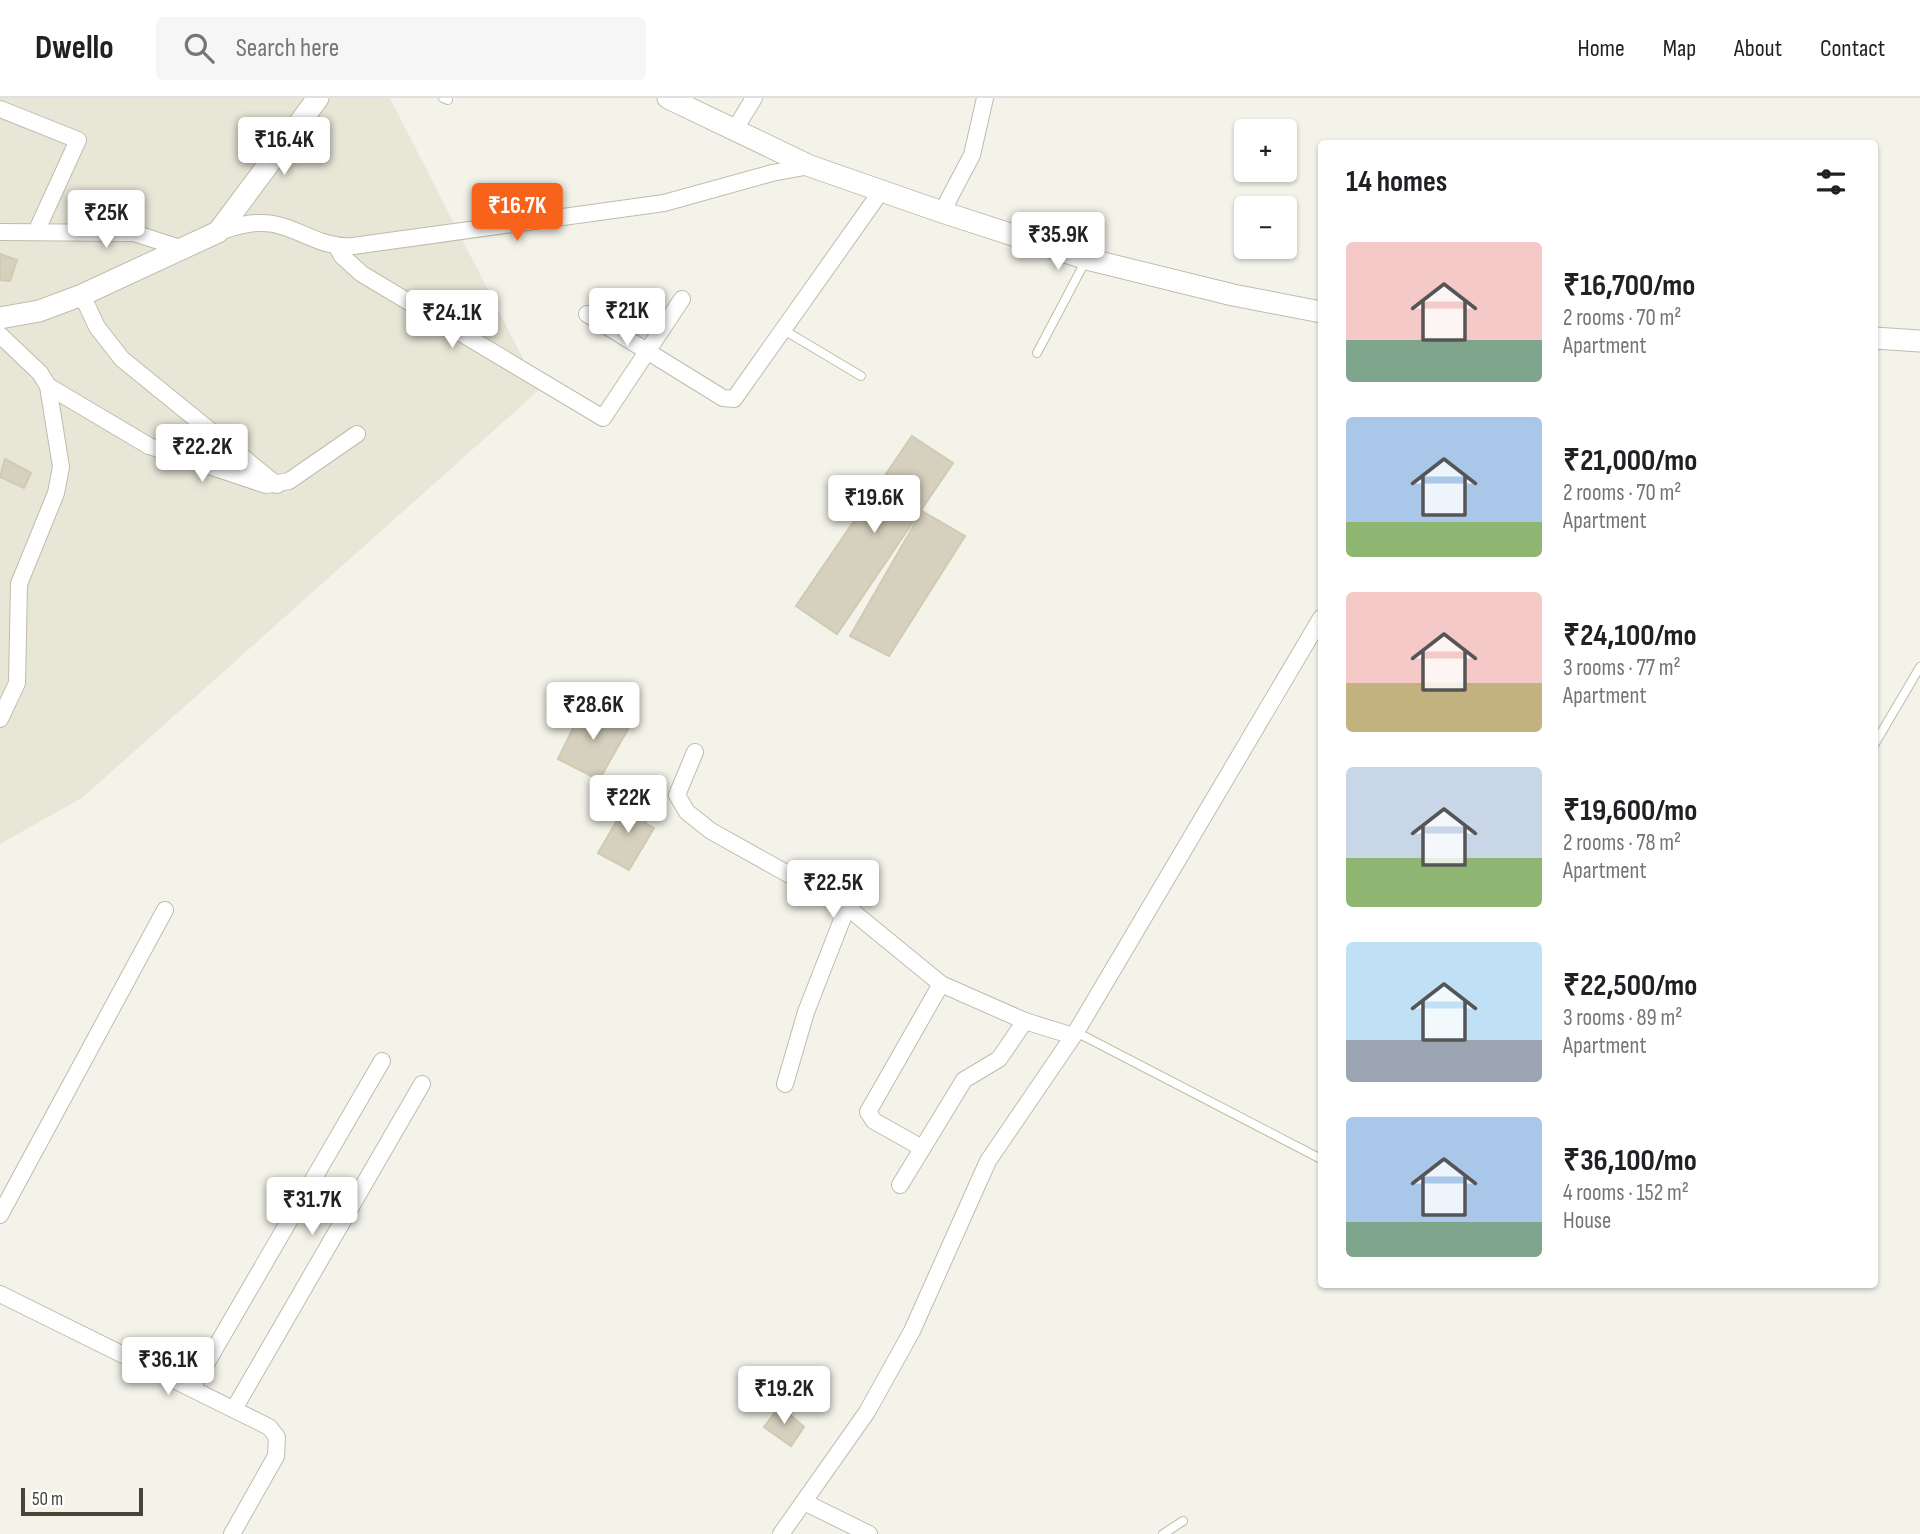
<!DOCTYPE html>
<meta charset="utf-8">
<style>
body{margin:0;font-family:"Sofia Sans Condensed",sans-serif;background:#f6f6f6;color:#202124;height:100vh;display:flex;flex-direction:column;font-size:26px;white-space:nowrap}
*{box-sizing:border-box;margin:0}
p{font-size:23px;color:#757577}
.icon{flex:none;width:38px;height:38px;fill:none;stroke:currentColor;stroke-width:2;stroke-linecap:round;stroke-linejoin:round}
.map{position:relative;flex:1;overflow:hidden}
.details{position:absolute;left:1318px;top:42px;width:560px;height:1148px;display:flex;flex-direction:column;background:#fff;border-radius:7px;box-shadow:0 2px 5px #0004}
.details>*{flex:none}
.fabs{position:absolute;left:1234px;top:21px;display:grid;gap:14px}
.fabs a{display:grid;place-items:center;width:63px;height:63px;border-radius:7px;background:#fff;box-shadow:0 2px 5px #0004;font-size:35px}
.scale{position:absolute;left:21px;bottom:18px;width:122px;box-sizing:border-box;padding-left:7px;border:4px solid #484437;border-top:0;font-size:19px;line-height:24px;white-space:nowrap;color:#484437;-webkit-text-stroke:5px #fff;paint-order:stroke}
.price{position:absolute;translate:-50% -60px;padding:0 16px;border-radius:7px;background:#fff;color:#222;font-size:23px;line-height:46px;filter:drop-shadow(0 2px 4px #0008)}
.price::after{content:'';position:absolute;left:50%;top:42px;width:21px;height:16px;margin-left:-10px;background:inherit;clip-path:polygon(0 0,100% 0,50% 100%)}
.price.current{background:#f8631c;color:#fff}
ul{padding:0;list-style:none}
li{display:flex;align-items:center;gap:21px;height:175px;padding:0 28px}
li span{display:grid;place-items:center;flex:none;width:196px;height:140px;border-radius:7px;color:#555}
li>.icon{margin-inline-start:auto}
span .icon{width:84px;height:84px;fill:#fffc;stroke-width:1}
li b{font-size:30px}
h2{display:flex;justify-content:space-between;align-items:center;height:84px;padding:0 28px;font-size:30px}
header{display:flex;align-items:center;gap:42px;box-sizing:border-box;height:98px;padding:0 35px;background:#fff;border-bottom:2px solid #e0e0e0}
header strong{font-size:33px}
nav{display:flex;gap:38px;margin-inline-start:auto;font-size:24px}
.search{width:490px;height:63px;background:#f6f6f6;display:flex;align-items:center;gap:18px;box-sizing:border-box;padding:0 24px;border-radius:7px;color:#757577;font-size:26px}
.map>svg:first-child{display:block}
.residential{fill:#e8e6d7}
.building{fill:#d6d1be;stroke:#d1cab2;stroke-width:2}
.lines{fill:none;stroke-linecap:round;stroke-linejoin:round}
.service-casing{stroke:#c0bcac;stroke-width:10}
.minor-casing{stroke:#c0bcac;stroke-width:18}
.tertiary-casing{stroke:#c0bcac;stroke-width:23}
.service{stroke:#fff;stroke-width:8}
.minor{stroke:#fff;stroke-width:16}
.tertiary{stroke:#fff;stroke-width:21}
</style>
<header>
<strong>Dwello</strong>
<div class="search"><svg class="icon" aria-label="search" viewBox="0 0 24 24"><circle cx="10" cy="10" r="6"/><path d="M15 15l6 6"/></svg>Search here</div>
<nav><a>Home</a><a>Map</a><a>About</a><a>Contact</a></nav>
</header>
<div class="map">
<svg width="1920" height="1436" viewBox="0 0 1920 1436">
<rect width="100%" height="100%" fill="#f4f3e9"/>
<!-- residential -->
<polygon class="residential" points="0,0 390,0 539,292 82,700 0,746"/>
<!-- building -->
<g class="building">
<polygon points="0,156 17,162 10,183 0,182"/>
<polygon points="912,338 953,365 837,536 796,508"/>
<polygon points="5,361 31,375 24,390 0,379"/>
<polygon points="922,413 965,438 889,558 850,538"/>
<polygon points="586,604 628,631 599,682 558,661"/>
<polygon points="630,700 652,713 645,725 654,730 629,772 598,755"/>
<polygon points="780,1308 804,1329 791,1348 764,1329"/>
</g>
<g class="lines">
<defs>
<g id="service">
<polyline points="443,0 448,2"/>
<polyline points="782,231 861,278"/>
<polyline points="1037,255 1086,162"/>
<polyline points="1874,647 1920,569"/>
<polyline points="1076,934 1321,1061"/>
<polyline points="1163,1436 1183,1423"/>
</g>
<g id="minor">
<polyline points="0,11 78,42 36,134"/>
<polyline points="735,31 754,0"/>
<polyline points="942,114 972,57 985,0"/>
<polyline points="0,134 134,135 180,150"/>
<path d="M218 134C232 130 247 124 262 125 295 125 317 151 353 148L664 105 772 75 810 68"/>
<polyline points="337,149 342,158 362,176 603,320 682,201"/>
<polyline points="82,197 97,229 122,261 277,387"/>
<polyline points="587,216 723,300 734,301 882,92"/>
<polyline points="0,237 40,275 48,288 61,369 56,395 19,486 17,585 0,621"/>
<polyline points="48,288 149,348 266,387 289,383 357,336"/>
<polyline points="695,654 677,697 687,714 711,733 847,809 941,886 1025,923 1073,938"/>
<polyline points="785,986 806,914 847,809"/>
<polyline points="922,1050 874,1023 868,1014 941,886"/>
<polyline points="900,1087 964,982 999,961 1025,923"/>
<polyline points="0,1117 165,812"/>
<polyline points="0,1196 269,1329 277,1339 276,1358 232,1436"/>
<polyline points="192,1290 382,963"/>
<polyline points="234,1311 422,986"/>
<polyline points="804,1404 869,1436"/>
<polyline points="781,1436 867,1314 912,1233 988,1063 1076,934 1321,520"/>
</g>
<g id="tertiary">
<polyline points="668,0 810,68 942,114 1087,161 1233,197 1321,214"/>
<polyline points="0,220 39,213 82,197 218,134 318,0"/>
<polyline points="1874,240 1920,243"/>
</g>
</defs>
<!-- service casing -->
<use href="#service" class="service-casing"/>
<!-- minor casing -->
<use href="#minor" class="minor-casing"/>
<!-- tertiary casing -->
<use href="#tertiary" class="tertiary-casing"/>
<!-- service -->
<use href="#service" class="service"/>
<!-- minor -->
<use href="#minor" class="minor"/>
<!-- tertiary -->
<use href="#tertiary" class="tertiary"/>
</g>
</svg>
<div class="fabs">
<a>+</a>
<a>−</a>
</div>
<div class="scale">50 m</div>
<b class="price" style="left:284px;top:79px">₹16.4K</b>
<b class="price current" style="left:517px;top:145px">₹16.7K</b>
<b class="price" style="left:106px;top:152px">₹25K</b>
<b class="price" style="left:1058px;top:174px">₹35.9K</b>
<b class="price" style="left:627px;top:250px">₹21K</b>
<b class="price" style="left:452px;top:252px">₹24.1K</b>
<b class="price" style="left:202px;top:386px">₹22.2K</b>
<b class="price" style="left:874px;top:437px">₹19.6K</b>
<b class="price" style="left:593px;top:644px">₹28.6K</b>
<b class="price" style="left:628px;top:737px">₹22K</b>
<b class="price" style="left:833px;top:822px">₹22.5K</b>
<b class="price" style="left:312px;top:1139px">₹31.7K</b>
<b class="price" style="left:168px;top:1299px">₹36.1K</b>
<b class="price" style="left:784px;top:1328px">₹19.2K</b>
<section class="details">
<h2>14 homes<svg class="icon" aria-label="filters" viewBox="0 0 24 24"><path d="M4 7h16M4 17h16"/><circle cx="9" cy="7" r="2"/><circle cx="15" cy="17" r="2"/></svg></h2>
<ul>
<li><span style="background:linear-gradient(#f6c9c9 70%,#7fa58c 0)"><svg class="icon" aria-label="home" viewBox="0 0 24 24"><path d="M3 11l9-7 9 7M6 9v11h12V9"/></svg></span><div><b>₹16,700/mo</b><p>2 rooms · 70 m²</p><p>Apartment</p></div></li>
<li><span style="background:linear-gradient(#a9c7e8 75%,#8fb573 0)"><svg class="icon" aria-label="home" viewBox="0 0 24 24"><path d="M3 11l9-7 9 7M6 9v11h12V9"/></svg></span><div><b>₹21,000/mo</b><p>2 rooms · 70 m²</p><p>Apartment</p></div></li>
<li><span style="background:linear-gradient(#f6c9c9 65%,#c2b280 0)"><svg class="icon" aria-label="home" viewBox="0 0 24 24"><path d="M3 11l9-7 9 7M6 9v11h12V9"/></svg></span><div><b>₹24,100/mo</b><p>3 rooms · 77 m²</p><p>Apartment</p></div></li>
<li><span style="background:linear-gradient(#c9d6e8 65%,#8fb573 0)"><svg class="icon" aria-label="home" viewBox="0 0 24 24"><path d="M3 11l9-7 9 7M6 9v11h12V9"/></svg></span><div><b>₹19,600/mo</b><p>2 rooms · 78 m²</p><p>Apartment</p></div></li>
<li><span style="background:linear-gradient(#bfe0f5 70%,#9aa5b1 0)"><svg class="icon" aria-label="home" viewBox="0 0 24 24"><path d="M3 11l9-7 9 7M6 9v11h12V9"/></svg></span><div><b>₹22,500/mo</b><p>3 rooms · 89 m²</p><p>Apartment</p></div></li>
<li><span style="background:linear-gradient(#a9c7e8 75%,#7fa58c 0)"><svg class="icon" aria-label="home" viewBox="0 0 24 24"><path d="M3 11l9-7 9 7M6 9v11h12V9"/></svg></span><div><b>₹36,100/mo</b><p>4 rooms · 152 m²</p><p>House</p></div></li>
</ul>
</section>
</div>
